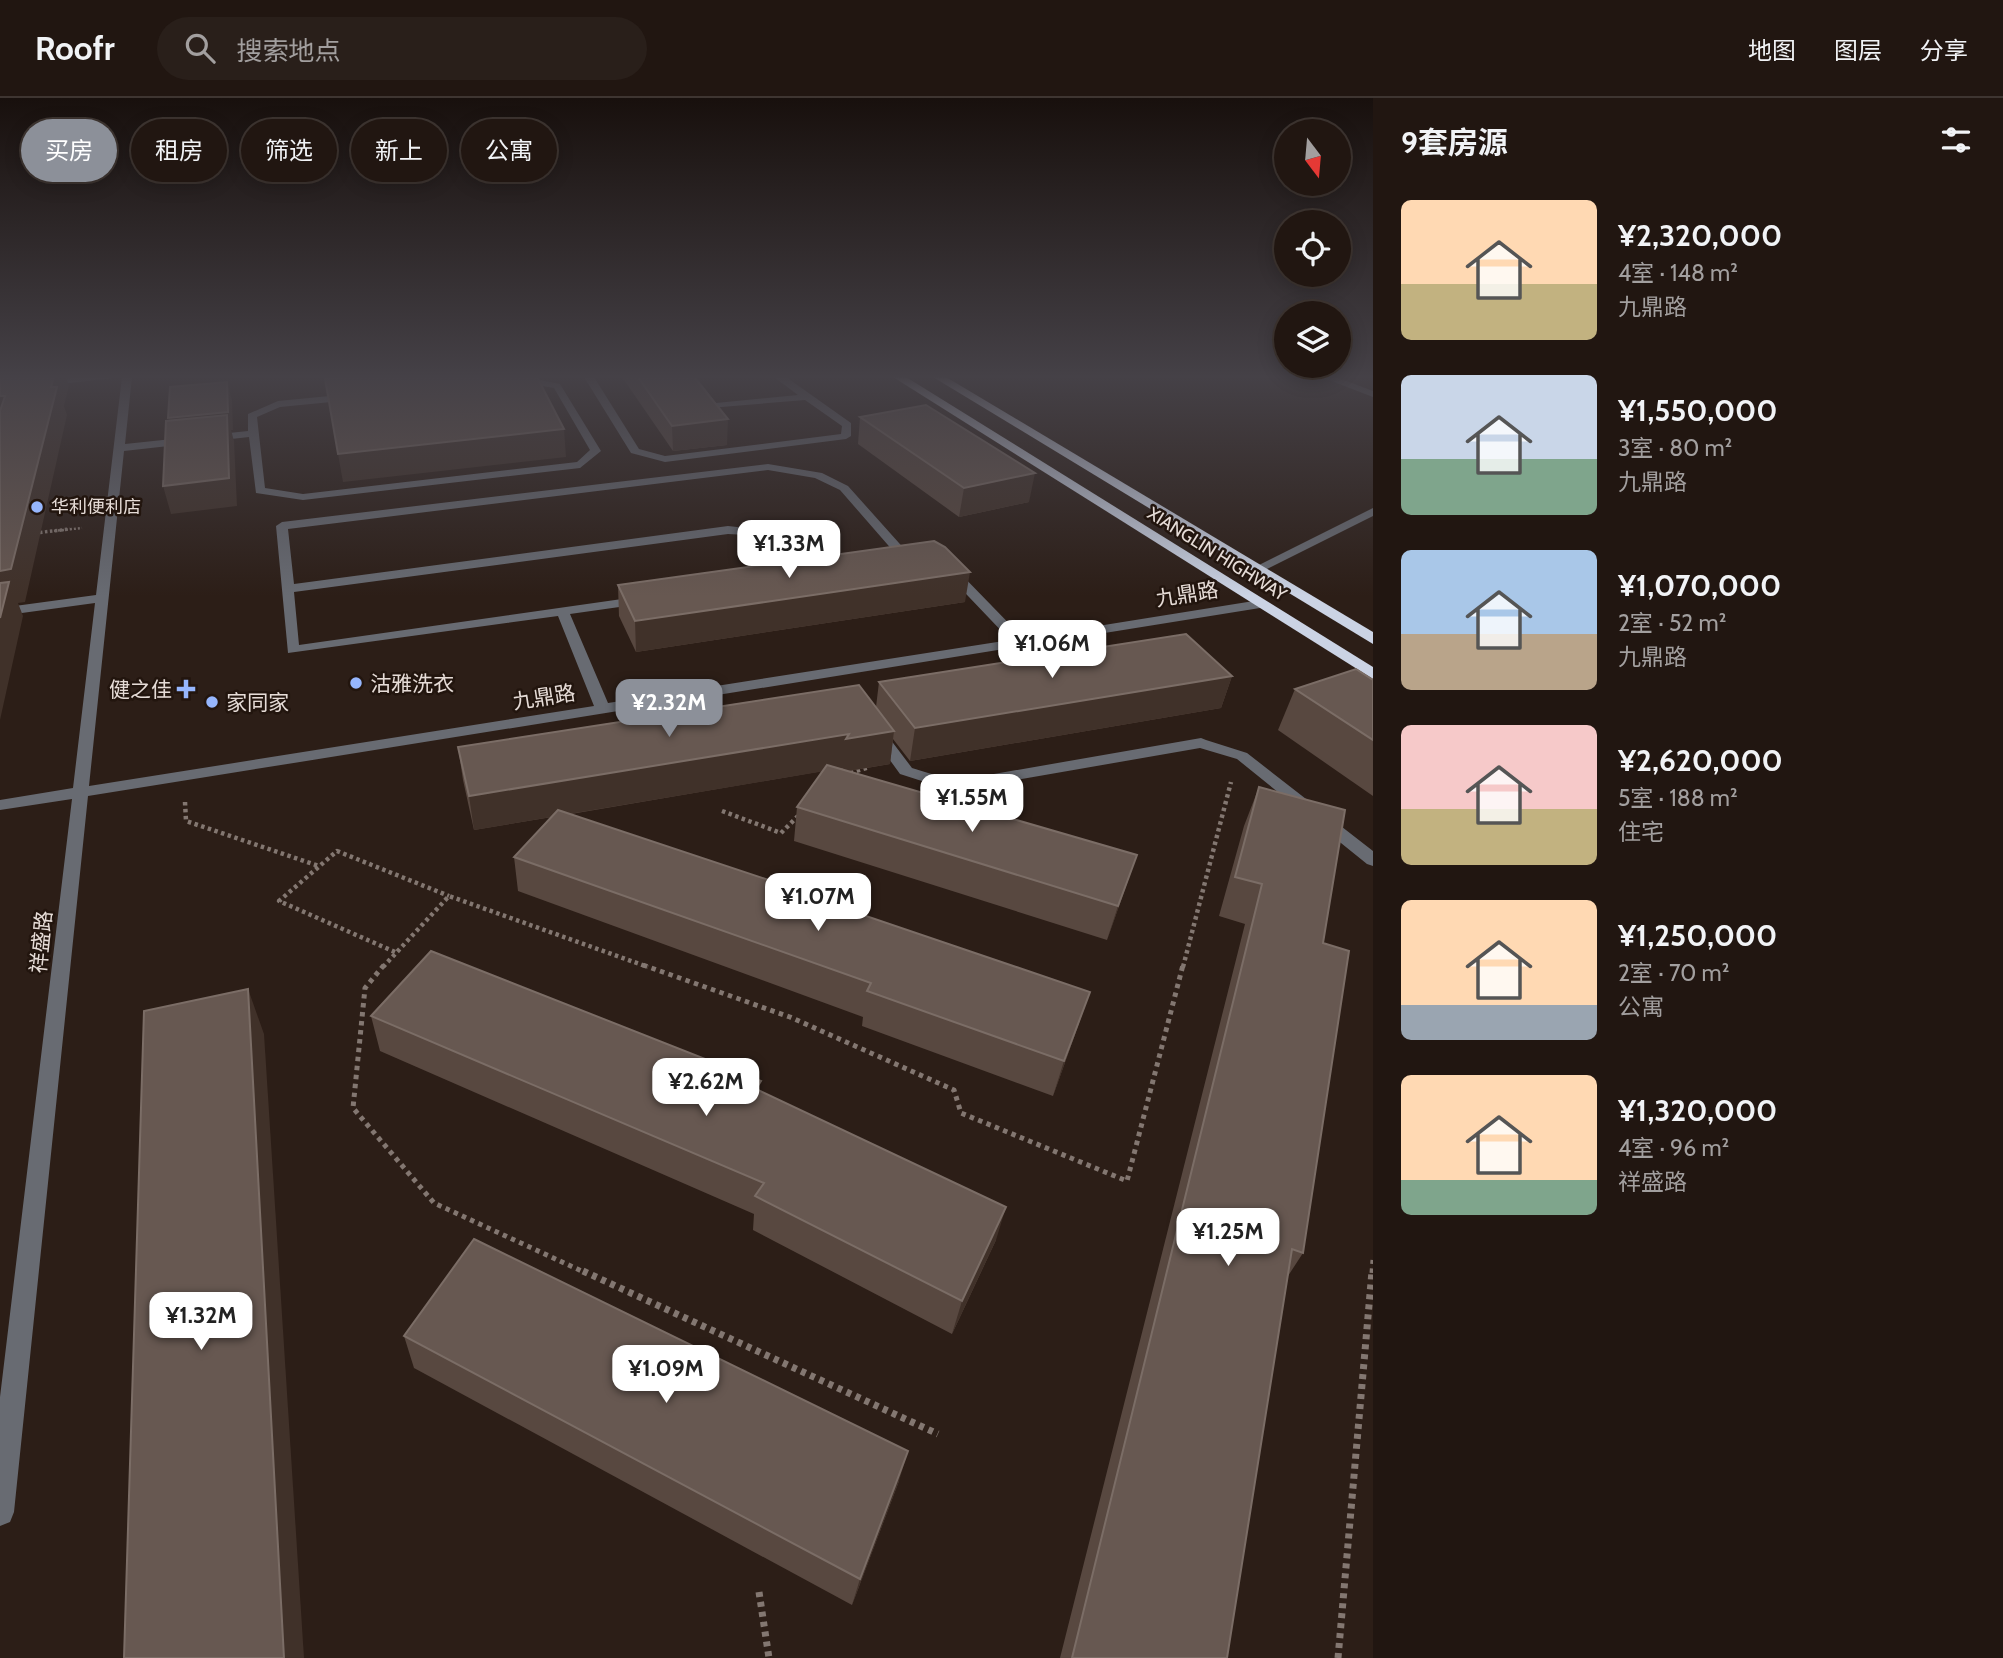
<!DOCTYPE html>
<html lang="zh">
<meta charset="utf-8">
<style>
body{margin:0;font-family:Cabin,"Noto Sans SC",sans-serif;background:#291f1a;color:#f1f3f6;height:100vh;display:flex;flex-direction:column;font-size:26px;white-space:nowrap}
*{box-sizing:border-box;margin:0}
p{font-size:23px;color:#a29f9f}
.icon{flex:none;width:38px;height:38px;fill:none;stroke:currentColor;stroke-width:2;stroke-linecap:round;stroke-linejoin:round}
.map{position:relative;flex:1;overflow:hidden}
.drawer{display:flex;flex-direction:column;background:#211611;width:630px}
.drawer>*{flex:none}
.top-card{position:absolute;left:21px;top:21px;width:665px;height:63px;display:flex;gap:14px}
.needle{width:46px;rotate:164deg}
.fabs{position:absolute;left:1274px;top:21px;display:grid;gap:14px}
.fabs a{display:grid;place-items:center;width:77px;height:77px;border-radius:50%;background:#211611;box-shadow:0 4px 18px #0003,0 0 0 2px #3e3531;font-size:35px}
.price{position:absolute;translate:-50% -60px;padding:0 16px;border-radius:14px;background:#fff;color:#222;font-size:23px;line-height:46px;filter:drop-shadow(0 2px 4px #0008)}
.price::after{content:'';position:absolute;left:50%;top:42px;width:21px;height:16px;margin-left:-10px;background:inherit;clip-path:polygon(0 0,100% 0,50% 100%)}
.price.selected{background:#8c9099;color:#fff}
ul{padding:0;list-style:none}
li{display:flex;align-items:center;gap:21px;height:175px;padding:0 28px}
li span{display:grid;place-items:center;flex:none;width:196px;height:140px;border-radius:10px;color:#555}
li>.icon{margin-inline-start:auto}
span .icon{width:84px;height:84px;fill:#fffc;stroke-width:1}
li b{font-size:30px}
h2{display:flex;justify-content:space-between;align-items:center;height:84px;padding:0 28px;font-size:30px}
.tag{padding:0 24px;border-radius:32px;background:#211611;box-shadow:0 4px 18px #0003,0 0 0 2px #3e3531;font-size:24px;line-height:63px}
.tag.selected{background:#8c9099;color:#fff}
header{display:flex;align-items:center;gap:42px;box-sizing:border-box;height:98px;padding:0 35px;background:#211611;border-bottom:2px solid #3e3531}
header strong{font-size:33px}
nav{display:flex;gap:38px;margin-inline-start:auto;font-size:24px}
.search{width:490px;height:63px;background:#291f1a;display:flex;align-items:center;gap:18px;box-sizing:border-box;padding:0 24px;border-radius:38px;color:#a29f9f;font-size:26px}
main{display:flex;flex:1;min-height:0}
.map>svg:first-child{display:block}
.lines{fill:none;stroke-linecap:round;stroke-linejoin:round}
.path-far4{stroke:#837771;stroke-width:2.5;stroke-dasharray:2 2;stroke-linecap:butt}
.path-far3{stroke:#837771;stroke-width:3.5;stroke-dasharray:2.5 2.5;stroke-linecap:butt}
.path-far2{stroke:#837771;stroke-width:4.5;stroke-dasharray:3.5 3.5;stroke-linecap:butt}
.path-far1{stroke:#837771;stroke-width:5;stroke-dasharray:4.5 4.5;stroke-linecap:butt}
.path{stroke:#837771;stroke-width:7;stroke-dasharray:5 5;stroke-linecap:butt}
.minor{fill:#686b72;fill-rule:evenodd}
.highway{fill:#cbd3e4;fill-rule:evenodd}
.wall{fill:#584840}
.shaded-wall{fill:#403129}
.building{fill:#675851;stroke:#7b6d66;stroke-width:2}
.poi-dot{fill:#96b6fd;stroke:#22150e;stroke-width:2.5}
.labels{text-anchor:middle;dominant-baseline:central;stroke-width:5;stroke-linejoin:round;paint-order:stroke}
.far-poi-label{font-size:18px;fill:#e6dcd7;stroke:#22150e;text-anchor:start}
.far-street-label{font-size:18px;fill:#e6dcd7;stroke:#22150e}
.street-label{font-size:21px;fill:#e6dcd7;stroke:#22150e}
.poi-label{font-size:21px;fill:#e6dcd7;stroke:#22150e;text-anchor:start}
</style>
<header>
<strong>Roofr</strong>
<div class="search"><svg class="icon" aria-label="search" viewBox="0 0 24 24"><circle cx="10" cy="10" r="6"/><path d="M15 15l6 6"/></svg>搜索地点</div>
<nav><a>地图</a><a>图层</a><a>分享</a></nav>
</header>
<main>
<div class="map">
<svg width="1373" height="1560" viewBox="0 0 1373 1560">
<rect width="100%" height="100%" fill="#2c1e17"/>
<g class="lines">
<!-- path-far4 -->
<polyline class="path-far4" points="54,433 82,430"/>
<!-- path-far3 -->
<polyline class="path-far3" points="35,435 70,431"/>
<!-- path-far2 -->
<g class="path-far2">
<polyline points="850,675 869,669"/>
<polyline points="185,704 186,723 319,768"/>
<polyline points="722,713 781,735 798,718"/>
<polyline points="395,854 279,803 337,753 449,798"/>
<polyline points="383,869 449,798 648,869"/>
<polyline points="1183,869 1231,684"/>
</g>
<!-- path-far1 -->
<g class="path-far1">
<polyline points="384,867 365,890 353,1010 434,1105 586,1175"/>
<polyline points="643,867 790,919 954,992 961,1015 1127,1083 1183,867"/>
<polyline points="1372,1175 1373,1162"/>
</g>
<!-- path -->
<g class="path">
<polyline points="583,1173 938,1336"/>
<polyline points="759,1494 769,1560"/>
<polyline points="1338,1560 1372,1173"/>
</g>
<!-- minor -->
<g class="minor">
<polygon points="84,279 122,279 0,293 0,287"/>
<path d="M122 279H132L125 346 248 333V316L278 303 525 279 560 286 601 353 580 370 303 402 256 395 249 339 124 353 89 688 594 608 558 518 288 555 276 428 282 424 768 366 822 375 848 388 916 464 910 468 570 516 608 605 1010 542 948 477 946 474 952 470 956 471 1023 540 1260 502 1267 506 1260 510 88 698 14 1414 10 1424 0 1428V1299L72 701 0 712V702L73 690 95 505 0 518V510L96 497ZM525 285 554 290 590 352 577 364 303 396 265 390 257 319 280 309ZM768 372 815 380 840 392 901 462 789 477 755 431 728 428 294 486 288 431ZM728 436 747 437 777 479 299 547 294 494Z"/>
<polygon points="584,279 594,279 639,351 665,358 841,336 842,328 805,302 709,310 686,279 696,279 716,305 798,297 774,279 786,279 851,325 851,338 846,341 665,364 631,355"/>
<polygon points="1321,279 1336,279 1373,293 1373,299"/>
<polygon points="1373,410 1373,418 1261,474 1253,474 1251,471"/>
<polygon points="879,631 884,633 912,670 954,683 1201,640 1206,642 1247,655 1373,753 1373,768 1367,766 1237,661 1200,650 953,693 900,676 871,636"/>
</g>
<!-- highway -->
<g class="highway">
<polygon points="893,279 906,279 1373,569 1373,581"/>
<polygon points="933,279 946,279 1373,534 1373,546"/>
</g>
</g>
<!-- wall -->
<g class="wall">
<polygon points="622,279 694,279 727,347 673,353"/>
<polygon points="860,319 1029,404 959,419 858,346"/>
<polygon points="618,487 965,504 636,554 619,518"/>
<polygon points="1232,578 1221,610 910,663 893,641 890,666 849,673 1137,757 1107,842 794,743 797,709 823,673 571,716 864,818 1090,894 1078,928 1053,998 862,928 863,919 518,793 514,759 552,719 474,732 463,682 458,649 876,609 879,584"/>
<polygon points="1373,582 1373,698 1278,632 1295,591"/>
<polygon points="1259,689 1323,845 1303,1155 1288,1178 1227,1560 1060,1560 1245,826 1219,818 1244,728"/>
<polygon points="371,918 760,992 996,1142 952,1236 753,1132 754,1116 380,953"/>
<polygon points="404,1238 899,1383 852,1507 414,1270"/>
</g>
<!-- shaded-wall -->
<g class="shaded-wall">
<polygon points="54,279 66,279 69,288 64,308 67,317 25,504 18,505 23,518 0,622 0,473"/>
<polygon points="227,284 232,302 233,332 231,332 234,343 237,408 171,416 163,388 173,338 168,320"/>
<polygon points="0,298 5,298 0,328"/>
<polygon points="728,321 727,347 673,353 672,328"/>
<polygon points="564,331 566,359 343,384 338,356"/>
<polygon points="1035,375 1029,404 959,419 964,390"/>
<polygon points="970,474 965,504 636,554 635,523"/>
<polygon points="1232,578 1221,610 910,663 915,630"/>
<polygon points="894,633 890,666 842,674 843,670 474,732 469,698 849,636"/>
<polygon points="1137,757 1107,842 1118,808"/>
<polygon points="248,891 264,936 304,1560 284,1560"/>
<polygon points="1090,894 1078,928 1053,998 1064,963"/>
<polygon points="1006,1109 996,1142 952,1236 962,1203"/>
<polygon points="908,1353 899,1383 852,1507 860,1481"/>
</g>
<!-- building -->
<g class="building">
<polygon points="0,279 54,279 51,289 57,289 11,471 0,473 0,313 5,298 0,298"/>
<polygon points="345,279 537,279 564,331 338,356 325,281"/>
<polygon points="638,279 694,279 728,321 672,328"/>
<polygon points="227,284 228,314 168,320 170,289"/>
<polygon points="926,307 1035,375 964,390 860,319"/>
<polygon points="227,317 229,380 163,388 166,323"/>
<polygon points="934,443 945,449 970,474 635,523 618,487"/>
<polygon points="9,484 0,520 0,485"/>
<polygon points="1186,536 1232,578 915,630 879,584"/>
<polygon points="1356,571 1373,582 1373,642 1295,591"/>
<polygon points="859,587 894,633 846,641 849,636 469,698 458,649"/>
<polygon points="827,667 1137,757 1118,808 797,709"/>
<polygon points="1259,689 1345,712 1323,845 1349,853 1303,1155 1292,1151 1227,1560 1072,1560 1262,786 1235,779"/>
<polygon points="558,712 865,814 863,817 1090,894 1064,963 867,893 871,885 514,759"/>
<polygon points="431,853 761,983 756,991 1006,1109 962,1203 755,1098 764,1085 371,918"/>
<polygon points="248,891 284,1560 124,1560 144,913"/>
<polygon points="474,1141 908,1353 860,1481 404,1238"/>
</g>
<!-- sky -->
<linearGradient id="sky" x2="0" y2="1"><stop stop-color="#18100d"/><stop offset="0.56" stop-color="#454147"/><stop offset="1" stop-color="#454147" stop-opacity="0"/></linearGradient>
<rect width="1373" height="498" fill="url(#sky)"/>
<!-- markers -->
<g class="poi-dot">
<circle cx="37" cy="409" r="7"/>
<circle cx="356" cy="585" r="7"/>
<path d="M182.5 580.5h7v7h7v7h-7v7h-7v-7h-7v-7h7z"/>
<circle cx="212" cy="604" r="7"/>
</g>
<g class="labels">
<!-- far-poi labels -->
<g class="far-poi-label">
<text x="51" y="409">华利便利店</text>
</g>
<!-- far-street labels -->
<g class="far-street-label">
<text transform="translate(1217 456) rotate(32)">XIANGLIN HIGHWAY</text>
</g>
<!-- street labels -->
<g class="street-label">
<text transform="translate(1187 496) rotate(-9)">九鼎路</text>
<text transform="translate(544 599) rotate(-9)">九鼎路</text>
<text transform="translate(41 844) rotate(-84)">祥盛路</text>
</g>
<!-- poi labels -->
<g class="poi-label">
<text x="370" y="585">沽雅洗衣</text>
<text x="172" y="591" text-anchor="end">健之佳</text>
<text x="226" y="604">家同家</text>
</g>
</g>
</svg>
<div class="fabs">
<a><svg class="needle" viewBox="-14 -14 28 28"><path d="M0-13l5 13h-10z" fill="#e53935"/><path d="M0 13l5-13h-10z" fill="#a29f9f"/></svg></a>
<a><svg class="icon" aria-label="locate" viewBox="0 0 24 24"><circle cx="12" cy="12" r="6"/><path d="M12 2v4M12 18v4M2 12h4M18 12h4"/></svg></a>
<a><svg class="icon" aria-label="layers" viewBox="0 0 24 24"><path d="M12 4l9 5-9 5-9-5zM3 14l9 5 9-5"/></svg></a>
</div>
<b class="price" style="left:789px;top:482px">¥1.33M</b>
<b class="price" style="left:1052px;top:582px">¥1.06M</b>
<b class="price selected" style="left:669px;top:641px">¥2.32M</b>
<b class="price" style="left:972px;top:736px">¥1.55M</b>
<b class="price" style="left:818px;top:835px">¥1.07M</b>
<b class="price" style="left:706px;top:1020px">¥2.62M</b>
<b class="price" style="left:1228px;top:1170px">¥1.25M</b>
<b class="price" style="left:201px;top:1254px">¥1.32M</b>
<b class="price" style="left:666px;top:1307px">¥1.09M</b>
<div class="top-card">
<a class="tag selected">买房</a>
<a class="tag">租房</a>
<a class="tag">筛选</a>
<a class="tag">新上</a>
<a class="tag">公寓</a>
</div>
</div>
<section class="drawer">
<h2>9套房源<svg class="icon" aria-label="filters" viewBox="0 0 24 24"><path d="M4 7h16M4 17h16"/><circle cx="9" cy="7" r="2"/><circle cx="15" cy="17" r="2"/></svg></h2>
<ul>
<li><span style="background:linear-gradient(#ffd9b3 60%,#c2b280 0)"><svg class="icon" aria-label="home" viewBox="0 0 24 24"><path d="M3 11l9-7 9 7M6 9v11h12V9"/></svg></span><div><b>¥2,320,000</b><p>4室 · 148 m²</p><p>九鼎路</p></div></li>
<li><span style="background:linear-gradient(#c9d6e8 60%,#7fa58c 0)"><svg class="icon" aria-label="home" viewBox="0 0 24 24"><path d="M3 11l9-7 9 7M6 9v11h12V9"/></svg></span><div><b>¥1,550,000</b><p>3室 · 80 m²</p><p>九鼎路</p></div></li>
<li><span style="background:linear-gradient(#a9c7e8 60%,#b9a48a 0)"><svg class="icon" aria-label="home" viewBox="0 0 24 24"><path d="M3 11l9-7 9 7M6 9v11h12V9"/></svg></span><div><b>¥1,070,000</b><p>2室 · 52 m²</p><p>九鼎路</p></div></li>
<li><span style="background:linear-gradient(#f6c9c9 60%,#c2b280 0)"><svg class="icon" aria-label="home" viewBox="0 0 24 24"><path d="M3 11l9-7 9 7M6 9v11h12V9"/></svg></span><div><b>¥2,620,000</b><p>5室 · 188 m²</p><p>住宅</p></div></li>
<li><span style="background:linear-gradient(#ffd9b3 75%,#9aa5b1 0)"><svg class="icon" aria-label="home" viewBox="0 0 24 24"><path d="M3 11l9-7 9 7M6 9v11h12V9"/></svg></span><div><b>¥1,250,000</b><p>2室 · 70 m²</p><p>公寓</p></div></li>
<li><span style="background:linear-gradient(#ffd9b3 75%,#7fa58c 0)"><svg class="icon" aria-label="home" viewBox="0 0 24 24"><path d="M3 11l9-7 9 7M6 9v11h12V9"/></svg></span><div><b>¥1,320,000</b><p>4室 · 96 m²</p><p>祥盛路</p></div></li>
</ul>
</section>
</main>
